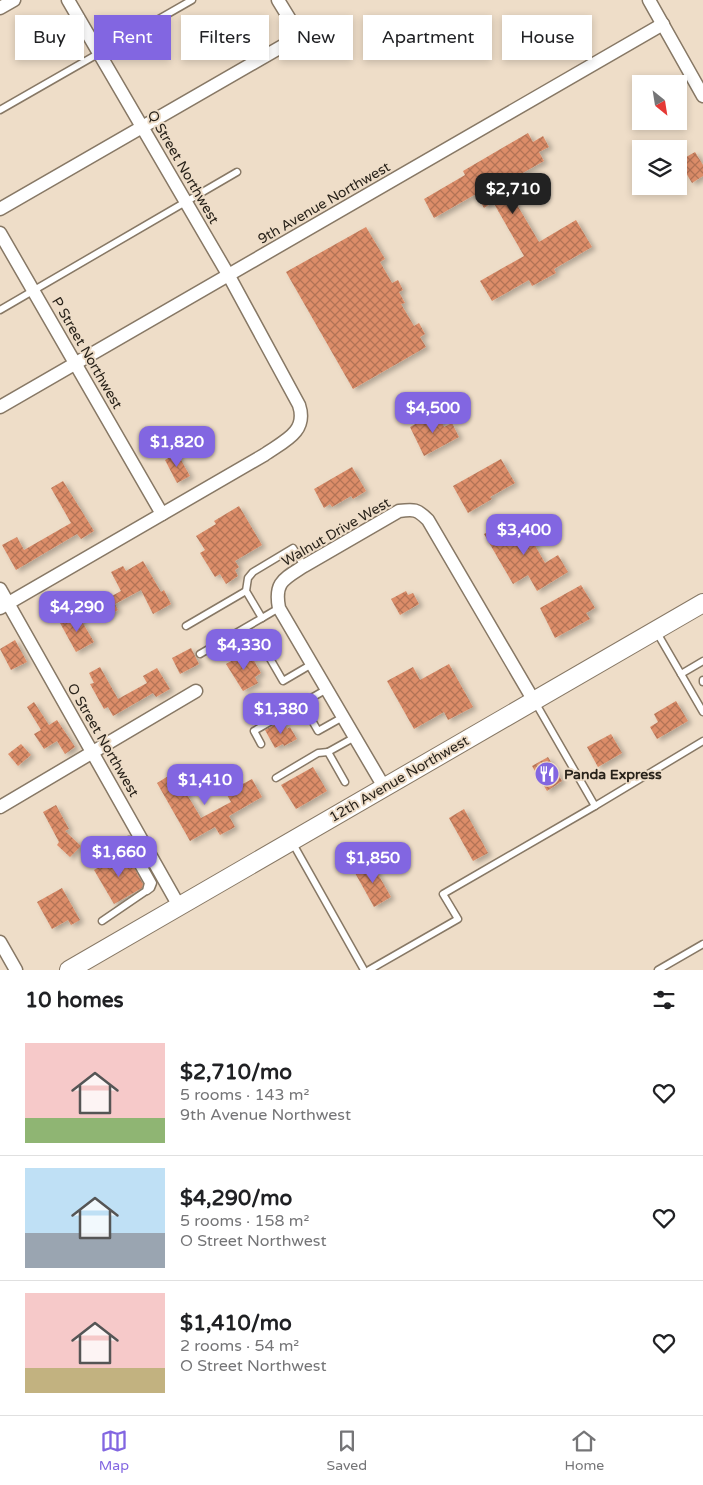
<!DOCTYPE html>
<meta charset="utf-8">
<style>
body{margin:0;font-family:"Varela Round",sans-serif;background:#f2f2f2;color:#202124;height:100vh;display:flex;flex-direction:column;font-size:19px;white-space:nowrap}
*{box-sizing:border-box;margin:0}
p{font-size:16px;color:#757577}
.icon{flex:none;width:28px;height:28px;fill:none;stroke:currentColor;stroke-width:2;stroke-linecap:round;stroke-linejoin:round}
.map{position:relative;height:970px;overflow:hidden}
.sheet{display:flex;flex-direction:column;background:#fff;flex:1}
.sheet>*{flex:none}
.top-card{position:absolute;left:15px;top:15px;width:674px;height:45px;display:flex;gap:10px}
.needle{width:32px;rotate:150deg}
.tools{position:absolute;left:632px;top:75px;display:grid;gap:10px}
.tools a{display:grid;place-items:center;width:55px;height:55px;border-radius:0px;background:#fff;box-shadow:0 2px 8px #0003;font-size:25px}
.price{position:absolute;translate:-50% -42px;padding:0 11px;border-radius:10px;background:#8266e1;color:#fff;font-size:16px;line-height:32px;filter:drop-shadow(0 1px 2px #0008)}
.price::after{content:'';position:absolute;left:50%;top:30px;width:15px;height:11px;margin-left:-8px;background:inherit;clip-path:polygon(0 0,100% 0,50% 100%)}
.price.active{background:#222;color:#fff}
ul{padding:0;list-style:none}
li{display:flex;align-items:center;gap:15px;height:125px;padding:0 25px}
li+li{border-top:1px solid #e0e0e0}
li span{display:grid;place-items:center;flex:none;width:140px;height:100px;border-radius:0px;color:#555}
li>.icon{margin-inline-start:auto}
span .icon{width:60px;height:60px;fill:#fffc;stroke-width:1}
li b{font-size:21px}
h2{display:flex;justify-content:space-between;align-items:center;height:60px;padding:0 25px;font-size:21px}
.chip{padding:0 18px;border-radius:0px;background:#fff;box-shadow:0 2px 8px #0003;font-size:18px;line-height:45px}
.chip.active{background:#8266e1;color:#fff}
.menu{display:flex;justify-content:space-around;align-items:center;height:70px;border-top:1px solid #e0e0e0;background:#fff;font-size:14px;color:#757577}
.menu a{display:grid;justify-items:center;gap:2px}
.menu .active{color:#8266e1}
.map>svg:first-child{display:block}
.building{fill:url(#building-cross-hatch);filter:url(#shadow)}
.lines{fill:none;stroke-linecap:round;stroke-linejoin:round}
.lane-casing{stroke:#877865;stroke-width:9}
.street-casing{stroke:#877865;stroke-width:15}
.secondary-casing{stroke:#877865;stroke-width:20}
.lane{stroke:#fff;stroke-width:6}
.street{stroke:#fff;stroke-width:12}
.secondary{stroke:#fff;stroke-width:18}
.labels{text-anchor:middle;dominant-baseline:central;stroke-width:4;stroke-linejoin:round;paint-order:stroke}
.street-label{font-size:14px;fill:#28221a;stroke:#eeddc8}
.poi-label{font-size:14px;font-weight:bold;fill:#28221a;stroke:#eeddc8;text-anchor:start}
</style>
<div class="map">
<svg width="703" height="970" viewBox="0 0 703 970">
<defs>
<pattern id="building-cross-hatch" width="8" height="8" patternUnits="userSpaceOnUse" patternTransform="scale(1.25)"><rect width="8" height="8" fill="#dc8d69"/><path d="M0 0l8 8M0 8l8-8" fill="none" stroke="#b27356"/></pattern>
<filter id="shadow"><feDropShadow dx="4" dy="2.5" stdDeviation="2.5" flood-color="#0004"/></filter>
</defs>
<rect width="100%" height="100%" fill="#eeddc8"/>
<!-- building -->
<g class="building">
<polygon points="528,133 533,142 543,136 549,147 539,152 544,161 512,179 517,189 510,193 539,242 576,220 592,247 554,269 556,273 532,286 529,280 492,301 480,281 524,256 493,202 484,208 476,194 434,218 424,199 465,175 463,171"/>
<polygon points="695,152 703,165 703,176 692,183 679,161"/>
<polygon points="366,227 385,259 380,262 392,283 398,280 403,290 399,292 405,303 401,304 414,326 419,323 425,334 420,337 426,347 353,389 286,272"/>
<polygon points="437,412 444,427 452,423 459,437 424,456 410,427"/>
<polygon points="177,453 190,476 177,483 165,460"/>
<polygon points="501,459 515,483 490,497 492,499 468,513 453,486"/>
<polygon points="352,467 366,491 353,499 351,496 332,507 330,504 324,508 314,489"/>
<polygon points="63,481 94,531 81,539 77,534 16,570 2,545 17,537 24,550 71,523 51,488"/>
<polygon points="239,506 262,545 235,561 239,567 235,570 238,576 226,584 220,574 215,577 200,553 205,550 196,536 216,524 214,521"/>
<polygon points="508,521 514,534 533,523 542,538 533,542 545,563 558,555 568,572 537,591 528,575 513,584 484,534"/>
<polygon points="143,561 161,592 164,590 171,604 153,614 141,590 115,604 118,610 108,616 101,602 121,591 111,572 123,566 126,571"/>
<polygon points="581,585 595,608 586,613 590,619 555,638 540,608"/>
<polygon points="406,591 408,595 413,593 419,604 400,615 391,599"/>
<polygon points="77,613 94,642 76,652 60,623"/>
<polygon points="15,640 27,662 11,670 0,649"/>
<polygon points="191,648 199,664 180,674 172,658"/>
<polygon points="246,653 250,661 253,659 261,673 255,677 258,683 243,691 226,664"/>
<polygon points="449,664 473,707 448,720 444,712 414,729 387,681 413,667 420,680"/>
<polygon points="100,667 118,699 147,683 143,676 157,668 170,689 156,697 153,693 113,716 108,707 104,709 90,684 94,683 89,673"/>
<polygon points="676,701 688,721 657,739 650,727 658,722 654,714"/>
<polygon points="34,702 49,725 57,720 75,747 65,754 57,741 44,749 34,734 41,730 27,707"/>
<polygon points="283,720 287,729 290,727 297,739 284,746 283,744 275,748 265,730"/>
<polygon points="611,734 622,753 598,767 587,747"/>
<polygon points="21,744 31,755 18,766 8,754"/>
<polygon points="548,757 562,781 547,791 532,766"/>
<polygon points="313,767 327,791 296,809 281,785"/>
<polygon points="178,770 186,784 182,786 201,818 231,802 226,793 252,779 262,797 229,816 235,827 220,835 215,827 190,841 157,783"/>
<polygon points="56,805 69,829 65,831 81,846 70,857 57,845 59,842 43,812"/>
<polygon points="464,809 488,853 473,861 449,818"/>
<polygon points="125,851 143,884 142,888 114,904 94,870"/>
<polygon points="371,862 391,897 374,907 354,871"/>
<polygon points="62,888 80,920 71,925 68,920 52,929 37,902"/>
</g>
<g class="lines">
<defs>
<g id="lane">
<polyline points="0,110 192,0"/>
<polyline points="0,310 237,172"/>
<polyline points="279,608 262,618 246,591 248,578 253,572 293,548 304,566"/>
<polyline points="186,626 246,591"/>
<polyline points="656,631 703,712"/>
<polyline points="261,643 283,681 312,664"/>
<polyline points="200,654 262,618"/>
<polyline points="681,674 703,661"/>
<polyline points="703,680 703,682"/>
<polyline points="302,703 318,731 343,717"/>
<polyline points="261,744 254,731 327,689"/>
<polyline points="276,778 318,753 328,752"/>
<polyline points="345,782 328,752 355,737"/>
<polyline points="595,806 703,741"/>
<polyline points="129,840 153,883 151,888 147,891"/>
<polyline points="292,842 364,970"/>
<polyline points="102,921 146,891 148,883 125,842"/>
<polyline points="369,970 458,919 443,894 595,806 535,702"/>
<polyline points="658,970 703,944"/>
</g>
<g id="street">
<polyline points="649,0 703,96"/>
<polyline points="0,8 14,0"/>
<polyline points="0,209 300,36 278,0"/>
<polyline points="0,233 162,514"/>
<polyline points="0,407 663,24"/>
<polyline points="0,589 179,906"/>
<path d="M0 608 264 455C284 441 308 432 299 405L229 276 68 0"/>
<path d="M384 787 279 608C274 582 284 579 304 566L399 511C414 509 417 509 428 520L534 701"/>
<polyline points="0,807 196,691"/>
<polyline points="0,942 16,970"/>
</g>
<polyline id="secondary" points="69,970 703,603"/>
</defs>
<!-- lane casing -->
<use href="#lane" class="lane-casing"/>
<!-- street casing -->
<use href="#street" class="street-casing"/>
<!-- secondary casing -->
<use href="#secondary" class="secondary-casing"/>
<!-- lane -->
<use href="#lane" class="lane"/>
<!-- street -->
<use href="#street" class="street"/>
<!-- secondary -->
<use href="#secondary" class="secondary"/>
</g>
<!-- icons -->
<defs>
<symbol id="restaurant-disc" viewBox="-11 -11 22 22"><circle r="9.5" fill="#8266e1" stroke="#eeddc8"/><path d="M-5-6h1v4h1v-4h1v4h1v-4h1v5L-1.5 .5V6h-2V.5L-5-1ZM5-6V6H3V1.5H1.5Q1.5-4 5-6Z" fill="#fff"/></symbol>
</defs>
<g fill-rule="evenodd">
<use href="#restaurant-disc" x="533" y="760" width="28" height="28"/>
</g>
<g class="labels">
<!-- street labels -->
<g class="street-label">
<text transform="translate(183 167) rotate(60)">Q Street Northwest</text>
<text transform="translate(324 203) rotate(-30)">9th Avenue Northwest</text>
<text transform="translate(87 353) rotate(60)">P Street Northwest</text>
<text transform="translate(336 532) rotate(-30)">Walnut Drive West</text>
<text transform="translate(103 740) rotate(60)">O Street Northwest</text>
<text transform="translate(399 779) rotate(-30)">12th Avenue Northwest</text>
</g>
<!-- poi labels -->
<g class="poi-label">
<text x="564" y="774">Panda Express</text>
</g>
</g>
</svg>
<div class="tools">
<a><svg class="needle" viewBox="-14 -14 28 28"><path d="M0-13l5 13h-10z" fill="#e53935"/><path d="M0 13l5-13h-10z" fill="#757577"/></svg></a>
<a><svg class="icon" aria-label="layers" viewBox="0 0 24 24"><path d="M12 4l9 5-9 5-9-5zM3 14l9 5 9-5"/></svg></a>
</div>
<b class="price active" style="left:513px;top:215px">$2,710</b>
<b class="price" style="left:433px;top:434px">$4,500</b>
<b class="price" style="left:177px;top:468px">$1,820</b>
<b class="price" style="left:524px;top:556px">$3,400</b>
<b class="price" style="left:77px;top:633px">$4,290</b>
<b class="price" style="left:244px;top:671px">$4,330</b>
<b class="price" style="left:281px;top:735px">$1,380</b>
<b class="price" style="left:205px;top:806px">$1,410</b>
<b class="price" style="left:119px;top:878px">$1,660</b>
<b class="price" style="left:373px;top:884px">$1,850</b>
<div class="top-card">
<a class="chip">Buy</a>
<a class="chip active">Rent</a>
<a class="chip">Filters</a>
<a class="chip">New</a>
<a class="chip">Apartment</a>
<a class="chip">House</a>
</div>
</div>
<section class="sheet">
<h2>10 homes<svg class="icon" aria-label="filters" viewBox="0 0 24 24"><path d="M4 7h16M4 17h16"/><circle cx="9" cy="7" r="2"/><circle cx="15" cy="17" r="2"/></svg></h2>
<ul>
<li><span style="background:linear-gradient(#f6c9c9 75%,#8fb573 0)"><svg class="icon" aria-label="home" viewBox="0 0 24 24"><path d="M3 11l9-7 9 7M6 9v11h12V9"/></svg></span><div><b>$2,710/mo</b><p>5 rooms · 143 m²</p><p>9th Avenue Northwest</p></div><svg class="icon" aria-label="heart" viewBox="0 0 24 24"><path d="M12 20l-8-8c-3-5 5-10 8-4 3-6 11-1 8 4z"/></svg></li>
<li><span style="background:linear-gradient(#bfe0f5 65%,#9aa5b1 0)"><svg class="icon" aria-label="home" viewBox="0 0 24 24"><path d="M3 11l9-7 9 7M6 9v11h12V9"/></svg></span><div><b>$4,290/mo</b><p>5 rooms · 158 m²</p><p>O Street Northwest</p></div><svg class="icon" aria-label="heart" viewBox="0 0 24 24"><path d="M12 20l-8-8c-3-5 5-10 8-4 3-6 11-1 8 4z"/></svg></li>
<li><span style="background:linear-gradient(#f6c9c9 75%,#c2b280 0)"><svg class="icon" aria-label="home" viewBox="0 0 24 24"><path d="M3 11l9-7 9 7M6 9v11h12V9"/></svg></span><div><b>$1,410/mo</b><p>2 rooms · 54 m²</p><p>O Street Northwest</p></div><svg class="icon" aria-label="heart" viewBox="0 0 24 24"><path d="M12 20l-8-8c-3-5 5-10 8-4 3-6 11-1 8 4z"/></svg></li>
</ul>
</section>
<nav class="menu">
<a class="active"><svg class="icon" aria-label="map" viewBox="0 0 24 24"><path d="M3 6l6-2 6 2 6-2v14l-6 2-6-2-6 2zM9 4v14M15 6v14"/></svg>Map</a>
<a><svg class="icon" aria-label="saved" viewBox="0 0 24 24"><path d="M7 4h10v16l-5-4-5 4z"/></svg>Saved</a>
<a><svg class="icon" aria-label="home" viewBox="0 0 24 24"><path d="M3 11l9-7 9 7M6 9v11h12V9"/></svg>Home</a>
</nav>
